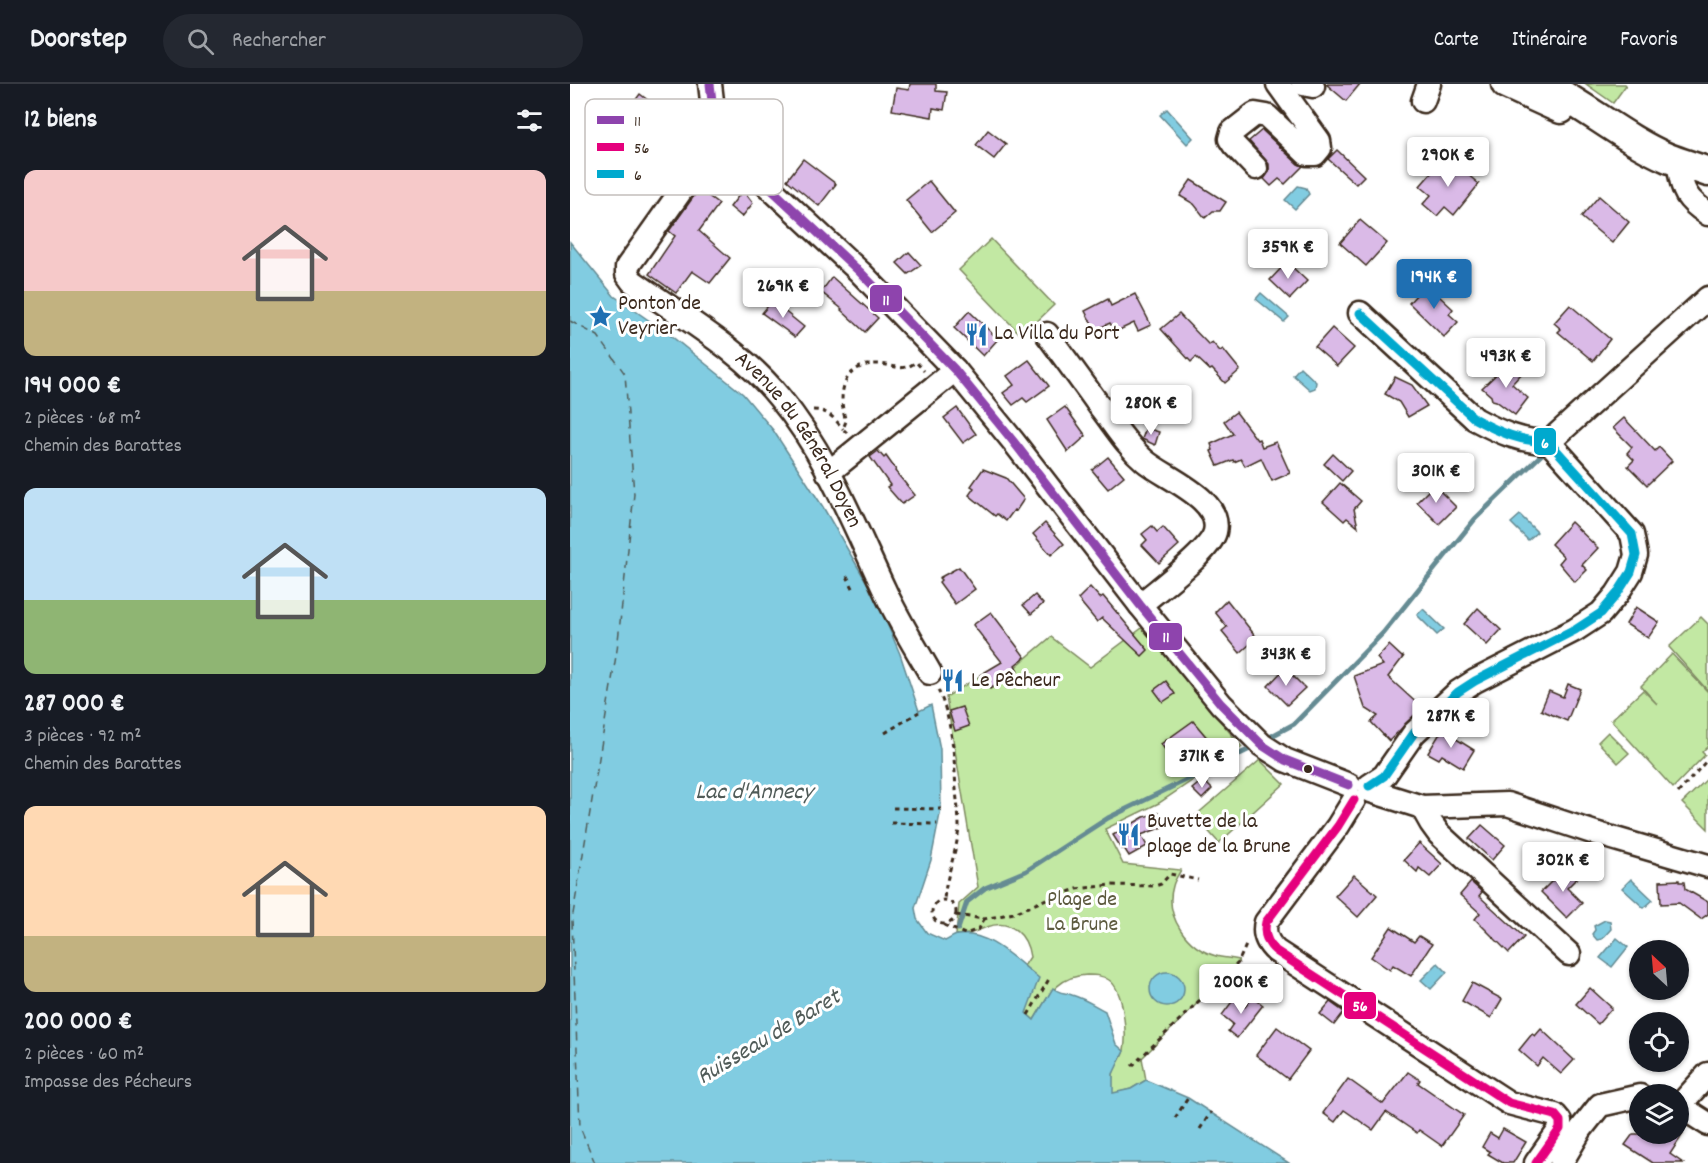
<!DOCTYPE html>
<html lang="fr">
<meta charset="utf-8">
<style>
body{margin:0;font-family:Dekko,sans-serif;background:#242831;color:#f1f3f6;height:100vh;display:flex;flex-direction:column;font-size:22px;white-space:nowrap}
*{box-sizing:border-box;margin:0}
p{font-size:20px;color:#9ea1a6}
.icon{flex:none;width:33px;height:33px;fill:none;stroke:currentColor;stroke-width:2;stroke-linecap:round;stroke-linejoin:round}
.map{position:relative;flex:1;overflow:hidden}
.side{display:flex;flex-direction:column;background:#171b24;width:570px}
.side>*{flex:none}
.needle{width:39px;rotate:334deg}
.fabs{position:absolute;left:1059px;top:856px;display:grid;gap:12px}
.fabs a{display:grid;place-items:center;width:60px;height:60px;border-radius:50%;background:#171b24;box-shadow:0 2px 4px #0004;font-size:30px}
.price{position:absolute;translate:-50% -51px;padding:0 14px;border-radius:6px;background:#fff;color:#222;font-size:20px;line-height:39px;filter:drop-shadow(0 2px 3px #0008)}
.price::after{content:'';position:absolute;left:50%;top:36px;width:18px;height:14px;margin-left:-9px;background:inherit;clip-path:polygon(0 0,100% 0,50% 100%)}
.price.on{background:#1f6fb2;color:#fff}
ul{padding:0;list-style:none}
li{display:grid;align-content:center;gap:12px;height:318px;padding:0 24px}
li span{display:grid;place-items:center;height:186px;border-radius:12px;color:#555}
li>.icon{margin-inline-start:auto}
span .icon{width:108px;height:108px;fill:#fffc;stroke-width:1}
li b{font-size:26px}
h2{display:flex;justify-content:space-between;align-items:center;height:72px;padding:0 24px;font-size:26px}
header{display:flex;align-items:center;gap:36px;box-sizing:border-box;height:84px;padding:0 30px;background:#171b24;border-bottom:2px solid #363941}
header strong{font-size:28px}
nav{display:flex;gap:33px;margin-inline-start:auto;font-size:21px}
.search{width:420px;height:54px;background:#242831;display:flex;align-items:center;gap:15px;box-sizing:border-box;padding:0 21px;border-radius:33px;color:#9ea1a6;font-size:22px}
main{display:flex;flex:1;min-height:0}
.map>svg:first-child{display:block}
.green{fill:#c2e8a3;stroke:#7e8960;stroke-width:1.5}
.water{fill:#81cce1;stroke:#658b93;stroke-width:1.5}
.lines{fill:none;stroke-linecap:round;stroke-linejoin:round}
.stream{stroke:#658b93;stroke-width:5}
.ferry{stroke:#505b58;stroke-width:1.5;stroke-dasharray:8 6;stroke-linecap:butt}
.building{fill:#dabae7;stroke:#3b2a1e;stroke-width:1.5}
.minor-casing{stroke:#3b2a1e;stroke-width:27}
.major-casing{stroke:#3b2a1e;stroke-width:33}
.path{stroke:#3b2a1e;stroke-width:3;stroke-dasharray:4.5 4.5;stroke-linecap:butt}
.minor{stroke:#fff;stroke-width:22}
.major{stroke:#fff;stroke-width:28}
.bus-1-casing{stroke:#fff;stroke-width:14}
.bus-2-casing{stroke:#fff;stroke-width:14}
.bus-3-casing{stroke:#fff;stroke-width:14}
.bus-1{stroke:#8e44ad;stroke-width:9}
.bus-2{stroke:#e5007d;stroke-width:9}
.bus-3{stroke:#00a9ce;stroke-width:9}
.bus-dot{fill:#3b2a1e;stroke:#fff;stroke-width:2}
.labels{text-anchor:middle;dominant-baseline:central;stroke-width:6;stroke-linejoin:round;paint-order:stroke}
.poi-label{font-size:22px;fill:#3b2a1e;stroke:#fff;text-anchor:start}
.street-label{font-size:22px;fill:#3b2a1e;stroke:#fff}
.park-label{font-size:22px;fill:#5d5a3f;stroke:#fff}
.water-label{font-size:24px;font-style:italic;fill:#505b58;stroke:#fff}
.key{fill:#fff;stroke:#c4bfbc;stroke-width:1.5}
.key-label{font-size:16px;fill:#3b2a1e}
.line-badge{stroke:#fff;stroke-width:2}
.badge-label{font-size:16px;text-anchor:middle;font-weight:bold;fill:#fff}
</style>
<header>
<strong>Doorstep</strong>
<div class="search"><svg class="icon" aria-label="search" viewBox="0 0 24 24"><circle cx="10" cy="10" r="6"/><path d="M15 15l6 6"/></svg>Rechercher</div>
<nav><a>Carte</a><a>Itinéraire</a><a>Favoris</a></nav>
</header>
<main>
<section class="side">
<h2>12 biens<svg class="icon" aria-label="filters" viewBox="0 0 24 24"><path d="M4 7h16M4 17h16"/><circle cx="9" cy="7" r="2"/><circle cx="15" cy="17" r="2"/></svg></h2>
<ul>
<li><span style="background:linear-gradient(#f6c9c9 65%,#c2b280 0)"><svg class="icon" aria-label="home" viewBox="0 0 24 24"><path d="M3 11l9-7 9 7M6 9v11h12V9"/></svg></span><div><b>194 000 €</b><p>2 pièces · 68 m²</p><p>Chemin des Barattes</p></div></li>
<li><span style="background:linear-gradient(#bfe0f5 60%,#8fb573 0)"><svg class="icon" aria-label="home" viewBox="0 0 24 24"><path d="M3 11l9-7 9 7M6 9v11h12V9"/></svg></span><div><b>287 000 €</b><p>3 pièces · 92 m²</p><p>Chemin des Barattes</p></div></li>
<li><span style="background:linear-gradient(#ffd9b3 70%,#c2b280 0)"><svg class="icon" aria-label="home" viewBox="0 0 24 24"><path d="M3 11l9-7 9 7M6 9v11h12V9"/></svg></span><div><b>200 000 €</b><p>2 pièces · 60 m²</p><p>Impasse des Pécheurs</p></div></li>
</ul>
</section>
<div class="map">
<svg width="1138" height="1079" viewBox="0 0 1138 1079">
<rect width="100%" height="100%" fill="#fff"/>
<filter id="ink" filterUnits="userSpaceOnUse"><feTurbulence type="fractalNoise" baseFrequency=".0167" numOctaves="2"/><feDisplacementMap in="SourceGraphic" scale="12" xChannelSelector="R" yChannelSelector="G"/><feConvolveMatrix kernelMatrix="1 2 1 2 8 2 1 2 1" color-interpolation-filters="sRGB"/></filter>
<g filter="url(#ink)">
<!-- green -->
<g class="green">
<polygon points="1016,0 1055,0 1056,1 1043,19"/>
<polygon points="421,155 484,221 452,252 389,186"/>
<polygon points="1131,533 1138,540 1138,607 1099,563"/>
<path d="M572 544 672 663 589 719 535 745 553 780 611 786C608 791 604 797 603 802 594 832 617 864 646 872 653 874 661 874 669 876L668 879 572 974 576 996 561 1005 542 1010C543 1004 542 997 543 991 544 982 552 975 554 966 557 949 554 906 539 896 532 891 525 891 517 891 486 892 478 913 464 936L456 929 465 891 454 882 460 873C457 851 441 834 417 843 405 847 399 852 386 851L389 820 408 803 376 613 424 583 437 590 481 553 520 583Z"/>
<polygon points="1102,570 1138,608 1138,662 1132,668 1135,671 1103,704 1041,636 1073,606 1087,620 1071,602"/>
<polygon points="1038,648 1059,669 1048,679 1028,658"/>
<polygon points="690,676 714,700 649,759 625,732"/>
<polygon points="1138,694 1138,745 1112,719"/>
</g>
<!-- water -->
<g class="water">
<polygon points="597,25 623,54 617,60 590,31"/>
<polygon points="728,102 736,104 739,110 725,125 715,116"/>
<path d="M0 158 44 212 90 244 99 230 108 236 100 251 173 310 203 346 253 423 307 516 330 570 349 627 361 621 370 665 371 725 361 776 345 824 347 835 357 849 375 857C379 855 383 852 387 851 419 846 446 877 469 894L456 929 464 936 483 904C490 910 494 908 502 911 513 914 524 921 535 927L546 960 554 967 543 990V1009L561 1005 576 996 618 1014 719 1079H0Z"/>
<polygon points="691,209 719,233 714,238 686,215"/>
<polygon points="730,283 746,298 745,304 740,306 723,291"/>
<polygon points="950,431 967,448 958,456 941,439"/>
<polygon points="853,525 874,545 867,551 847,531"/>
<polygon points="1061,795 1083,816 1074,824 1052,804"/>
<polygon points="1035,836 1040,837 1041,845 1032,855 1027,856 1022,850 1025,846 1024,842"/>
<polygon points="1047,854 1058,863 1042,883 1030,874"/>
<polygon points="868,879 877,888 861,905 851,896"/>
<circle cx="597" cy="905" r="17"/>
</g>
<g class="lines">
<!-- stream -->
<g class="stream">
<polyline points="698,654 724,640 813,549 905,435 971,371"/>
<polyline points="388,845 397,818 415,804 456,787 538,734 682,664"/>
</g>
<!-- ferry -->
<polyline class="ferry" points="0,237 28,252 55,290 64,410 47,566 2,836 10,1043 25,1079"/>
</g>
<!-- building -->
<g class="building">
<polygon points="340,0 366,0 366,7 377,8 374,26 363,24 362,33 322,26 326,4 339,6"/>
<polygon points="756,0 790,0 776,17"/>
<polygon points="70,10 116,46 91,78 97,82 85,98 54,74 56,71 43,60 46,56 44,54 61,33 56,29"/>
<polygon points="418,46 436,60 424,75 406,61"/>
<polygon points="692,46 728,80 733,82 715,100 709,95 701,102 694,95 699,88 699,80 679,57"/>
<polygon points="767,66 794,92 786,100 758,75"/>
<polygon points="876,72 909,100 884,131 875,123 867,132 853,120 861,111 850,102"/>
<polygon points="233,75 266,100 249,122 217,96"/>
<polygon points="621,96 656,118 650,127 643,127 635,134 624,120 610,112"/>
<polygon points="359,97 385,129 362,148 336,116"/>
<polygon points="129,105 149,120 129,147 160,174 140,199 122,187 106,209 79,190 105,152 99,147"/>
<polygon points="173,106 183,119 172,133 160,123"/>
<polygon points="1029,112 1059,138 1042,159 1011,133"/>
<polygon points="790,136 817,159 796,182 770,159"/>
<polygon points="339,168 351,181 338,190 327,179"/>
<polygon points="717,178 737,197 720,215 700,196"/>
<polygon points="262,193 308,234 295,248 271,226 272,225 251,208"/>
<polygon points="856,200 883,225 879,230 888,238 874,253 839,219"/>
<polygon points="565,210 581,241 568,247 564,239 545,248 540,239 525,246 515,227 538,215 541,222"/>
<polygon points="202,217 234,243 225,253 192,229"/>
<polygon points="1000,221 1040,255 1023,277 988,248 991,245 984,239"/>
<polygon points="399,227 428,255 413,272 384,244"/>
<polygon points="609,230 639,261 642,258 650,267 653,265 670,286 655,299 642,285 640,286 626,273 621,278 591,245"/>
<polygon points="762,244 784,264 767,282 745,263"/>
<polygon points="459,276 479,302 457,318 453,314 443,321 433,309 444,301 437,292"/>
<polygon points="939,278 952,289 942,300 958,314 945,331 926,317 922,316 921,312 912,304"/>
<polygon points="825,293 842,301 857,322 838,333 829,318 815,310"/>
<polygon points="495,323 516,352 498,368 477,336"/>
<polygon points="387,324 406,350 393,359 374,334"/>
<polygon points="666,328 687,356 689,355 692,363 706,358 720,389 702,397 691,374 675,382 671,375 664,378 663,376 648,382 641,367 643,366 641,360 663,350 654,337"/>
<polygon points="1054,334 1085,367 1089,363 1102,377 1077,401 1058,382 1064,376 1057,369 1062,363 1043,344"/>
<polygon points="576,344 589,348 585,361 572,355"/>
<polygon points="308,367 314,374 316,372 326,386 325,387 345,411 332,420 317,403 320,401 300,373"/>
<polygon points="763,370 781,387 772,397 754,380"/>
<polygon points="538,373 554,392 538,405 522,386"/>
<polygon points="413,385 436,394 454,415 446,427 444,426 436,437 427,430 425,432 399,411 404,404 401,402"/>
<polygon points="770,399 791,417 784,425 788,443 777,434 774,437 753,418"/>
<polygon points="864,401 886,423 869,440 847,418"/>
<polygon points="1001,438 1028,464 1012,481 1017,486 1005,498 989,479 994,473 981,460"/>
<polygon points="475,439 494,460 481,471 463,450"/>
<polygon points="582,442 587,448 593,443 609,461 589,479 572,461 577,456 572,450"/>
<polygon points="389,483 405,505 385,520 369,498 371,496 369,494"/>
<polygon points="520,503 530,514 533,512 578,566 572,572 532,534 527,538 508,515"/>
<polygon points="465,511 473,520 461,530 453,521"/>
<polygon points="657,516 687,554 670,569 652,547 657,543 645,528"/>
<polygon points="1066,523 1089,538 1078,554 1056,540"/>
<polygon points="908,524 931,546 917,561 894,540"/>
<polygon points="421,528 455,573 445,581 448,587 420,605 410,591 432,578 403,541"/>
<polygon points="819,561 832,573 834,572 818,593 852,624 819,657 801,638 808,632 795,624 784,592 813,581 807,574"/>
<polygon points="715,584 735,604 717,621 698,602"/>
<polygon points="596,597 605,610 593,618 584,606"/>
<polygon points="998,600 1010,605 997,637 971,626 979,607 993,613"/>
<polygon points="392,623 399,642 385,647 379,627"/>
<polygon points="623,637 639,656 606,681 591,660"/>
<polygon points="872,646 904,666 893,684 872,671 869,675 858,669"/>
<polygon points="633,696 642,705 632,715 622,705"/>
<polygon points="588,729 593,743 571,751 577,762 559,772 554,764 552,765 543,751 574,733"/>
<polygon points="912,741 935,761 922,776 899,755"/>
<polygon points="849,759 872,780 860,793 849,784 847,788 834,776"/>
<polygon points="997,782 1008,793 997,804 1012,819 997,834 971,808"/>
<polygon points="784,791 807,811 788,833 765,812"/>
<polygon points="1109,796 1109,798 1114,798 1115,805 1138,818 1138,830 1131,835 1109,819 1091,820 1090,797"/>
<polygon points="901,798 912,808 909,812 954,853 939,869 905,835 910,829 890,811"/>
<polygon points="821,843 844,858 849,852 862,860 841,892 823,881 820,886 801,873"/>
<polygon points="902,899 932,915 921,934 892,917"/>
<polygon points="1020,904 1042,924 1028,940 1006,920"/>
<polygon points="683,913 693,921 667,954 658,947 663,940 652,931 664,915 675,923"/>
<polygon points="760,918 774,928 764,941 750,930"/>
<polygon points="707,943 739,967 718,995 686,971"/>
<polygon points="971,945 1004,976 991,990 973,974 967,982 949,966 962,950 965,952"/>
<polygon points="838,988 850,996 848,999 894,1031 872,1062 849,1046 847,1049 816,1028 803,1046 774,1026 765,1038 753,1029 778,995 813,1020"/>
<polygon points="933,1045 956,1058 943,1079 933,1079 918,1070 920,1068 912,1063 920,1049 928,1054"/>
<polygon points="1063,1050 1113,1050 1100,1070 1113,1079 1083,1079 1055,1061"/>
</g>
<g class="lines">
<defs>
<g id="minor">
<polyline points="140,0 145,42 155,62 290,188 385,286 443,357 570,521 651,620 692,661 715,676 779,701"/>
<polyline points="733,0 743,2"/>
<polyline points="853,17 859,0"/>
<path id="s1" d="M147 48 118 97 57 183V190L62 197C112 233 170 265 209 313 256 369 283 439 314 505 327 534 344 561 360 589"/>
<path d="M1109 83C1112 108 1117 116 1138 130"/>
<polyline points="686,84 664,61 660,55 662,48 685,30 697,32 737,70 745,70 750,64 749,57 708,0"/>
<path d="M790 229 905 335C929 348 951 358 979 358L1062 450 1066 471 1061 488 1047 510 1031 529 1005 546 905 597 888 608 844 649 814 692 799 702"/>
<path d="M477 250C495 274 513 299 531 324 545 342 557 362 575 377 595 394 653 415 645 448 640 468 587 506 570 521"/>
<polyline points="979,358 1138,214"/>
<polyline points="258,389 385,286"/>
<polyline points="801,707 852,723 937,720 1025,749 1138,782"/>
<path d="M784 716 768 742 696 838C693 850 697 859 706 867L939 1019 985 1031 990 1037V1045L966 1079"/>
<polyline points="852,723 861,739 869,750 999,870"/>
<polyline points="1108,1021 1138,1040"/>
<polyline points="1110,1021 1138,990"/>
<polyline points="991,1079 1011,1045 1030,1021 1070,1012"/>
</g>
<g id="major">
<polyline points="936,0 991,25"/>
<path d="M973 0C1016 22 1054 55 1098 74 1111 79 1125 83 1138 88"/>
</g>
</defs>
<!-- minor casing -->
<use href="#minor" class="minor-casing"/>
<!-- major casing -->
<use href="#major" class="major-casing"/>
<!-- path -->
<g class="path">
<path d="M243 326C258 326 264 334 273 345"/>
<path d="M277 349 273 345 276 337C267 312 272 281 305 280 322 279 330 290 346 278L354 287"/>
<polyline points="277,492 284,506"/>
<path d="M368 606C383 638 384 672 386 706 387 718 389 731 389 743 387 768 376 791 374 816"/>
<polyline points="315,649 349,628"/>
<polyline points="1108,709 1138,675"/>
<polyline points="323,724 371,725"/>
<polyline points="321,739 367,740"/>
<circle cx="374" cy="828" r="12"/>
<polyline points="386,831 414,835 444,829 479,814 507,805 541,801 585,802 591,800 600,790 628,796"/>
<polyline points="374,841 395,850 409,845 414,835"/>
<polyline points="458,931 479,895"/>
<polyline points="562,982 668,879 677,859"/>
<polyline points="605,1034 618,1014"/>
<polyline points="630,1045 641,1028"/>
</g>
<!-- minor -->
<use href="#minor" class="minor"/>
<!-- major -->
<use href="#major" class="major"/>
<defs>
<polyline id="bus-1" points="140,0 145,42 155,62 290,188 385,286 443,357 570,521 651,620 692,661 715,676 779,701"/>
<path id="bus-2" d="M784 716 768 742 696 838C693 850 697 859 706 867L939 1019 985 1031 990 1037V1045L966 1079"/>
<path id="bus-3" d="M790 229 905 335C929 348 951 358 979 358L1062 450 1066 471 1061 488 1047 510 1031 529 1005 546 905 597 888 608 844 649 814 692 799 702"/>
</defs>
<!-- bus-1 casing -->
<use href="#bus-1" class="bus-1-casing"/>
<!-- bus-2 casing -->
<use href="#bus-2" class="bus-2-casing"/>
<!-- bus-3 casing -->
<use href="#bus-3" class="bus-3-casing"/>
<!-- bus-1 -->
<use href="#bus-1" class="bus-1"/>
<!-- bus-2 -->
<use href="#bus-2" class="bus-2"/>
<!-- bus-3 -->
<use href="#bus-3" class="bus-3"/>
</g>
</g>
<!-- icons -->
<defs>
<symbol id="sight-bare" viewBox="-9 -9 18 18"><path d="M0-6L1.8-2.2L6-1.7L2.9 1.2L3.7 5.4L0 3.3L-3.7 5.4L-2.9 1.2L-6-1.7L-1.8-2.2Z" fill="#1f6fb2" stroke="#fff" stroke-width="2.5" paint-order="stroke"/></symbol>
<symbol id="restaurant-bare" viewBox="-9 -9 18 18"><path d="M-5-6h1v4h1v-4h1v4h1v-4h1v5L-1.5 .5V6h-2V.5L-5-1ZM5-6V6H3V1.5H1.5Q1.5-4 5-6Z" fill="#1f6fb2" stroke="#fff" stroke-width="2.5" paint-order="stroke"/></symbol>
</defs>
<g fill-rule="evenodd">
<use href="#sight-bare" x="14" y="216" width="33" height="33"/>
<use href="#restaurant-bare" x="390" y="234" width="33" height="33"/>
<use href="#restaurant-bare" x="366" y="580" width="33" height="33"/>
<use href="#restaurant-bare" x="542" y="734" width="33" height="33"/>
</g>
<!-- markers -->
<circle class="bus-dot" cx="738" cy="685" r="5"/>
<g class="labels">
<!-- poi labels -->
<g class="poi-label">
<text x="48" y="220">Ponton de<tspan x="48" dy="25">Veyrier</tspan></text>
<text x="424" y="250">La Villa du Port</text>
<text x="401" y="597">Le Pêcheur</text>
<text x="577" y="738">Buvette de la<tspan x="577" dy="25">plage de la Brune</tspan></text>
</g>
<!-- street labels -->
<g class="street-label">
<text stroke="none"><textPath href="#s1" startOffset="412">Avenue du Général Doyen</textPath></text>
</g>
<!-- park labels -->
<g class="park-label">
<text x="512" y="816">Plage de<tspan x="512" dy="25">La Brune</tspan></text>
</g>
<!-- water labels -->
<g class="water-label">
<text x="184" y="709">Lac d'Annecy</text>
<text transform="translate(199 954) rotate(-31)">Ruisseau de Baret</text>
</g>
</g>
<!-- legend -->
<rect x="15" y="15" width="198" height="96" rx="9" class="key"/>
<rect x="27" y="32" width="27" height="8" fill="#8e44ad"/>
<rect x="27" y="59" width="27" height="8" fill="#e5007d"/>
<rect x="27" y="86" width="27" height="8" fill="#00a9ce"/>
<g class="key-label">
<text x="64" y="42">11</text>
<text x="64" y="69">56</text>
<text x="64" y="96">6</text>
</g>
<g class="line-badge">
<rect x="299" y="200" width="34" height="29" rx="6" fill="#8e44ad"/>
<rect x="963" y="343" width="24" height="29" rx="6" fill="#00a9ce"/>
<rect x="578" y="538" width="35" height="29" rx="6" fill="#8e44ad"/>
<rect x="773" y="907" width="34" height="29" rx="6" fill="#e5007d"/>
</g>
<g class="badge-label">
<text x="316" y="221">11</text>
<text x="975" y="364">6</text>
<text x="596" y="558">11</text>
<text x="790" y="927">56</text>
</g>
</svg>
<div class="fabs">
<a><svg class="needle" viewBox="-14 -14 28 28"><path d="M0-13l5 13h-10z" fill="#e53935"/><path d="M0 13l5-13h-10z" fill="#9ea1a6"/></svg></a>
<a><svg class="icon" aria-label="locate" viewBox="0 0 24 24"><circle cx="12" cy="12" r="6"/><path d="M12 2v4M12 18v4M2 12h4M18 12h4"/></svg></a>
<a><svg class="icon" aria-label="layers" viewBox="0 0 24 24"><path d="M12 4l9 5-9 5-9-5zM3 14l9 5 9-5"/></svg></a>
</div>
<b class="price" style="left:878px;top:104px">290K €</b>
<b class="price" style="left:718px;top:196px">359K €</b>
<b class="price on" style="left:864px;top:226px">194K €</b>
<b class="price" style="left:213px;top:235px">269K €</b>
<b class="price" style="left:936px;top:305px">493K €</b>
<b class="price" style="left:581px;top:352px">280K €</b>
<b class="price" style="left:866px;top:420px">301K €</b>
<b class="price" style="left:716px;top:603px">343K €</b>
<b class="price" style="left:881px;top:665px">287K €</b>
<b class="price" style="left:632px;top:705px">371K €</b>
<b class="price" style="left:993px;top:809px">302K €</b>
<b class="price" style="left:671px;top:931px">200K €</b>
</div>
</main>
